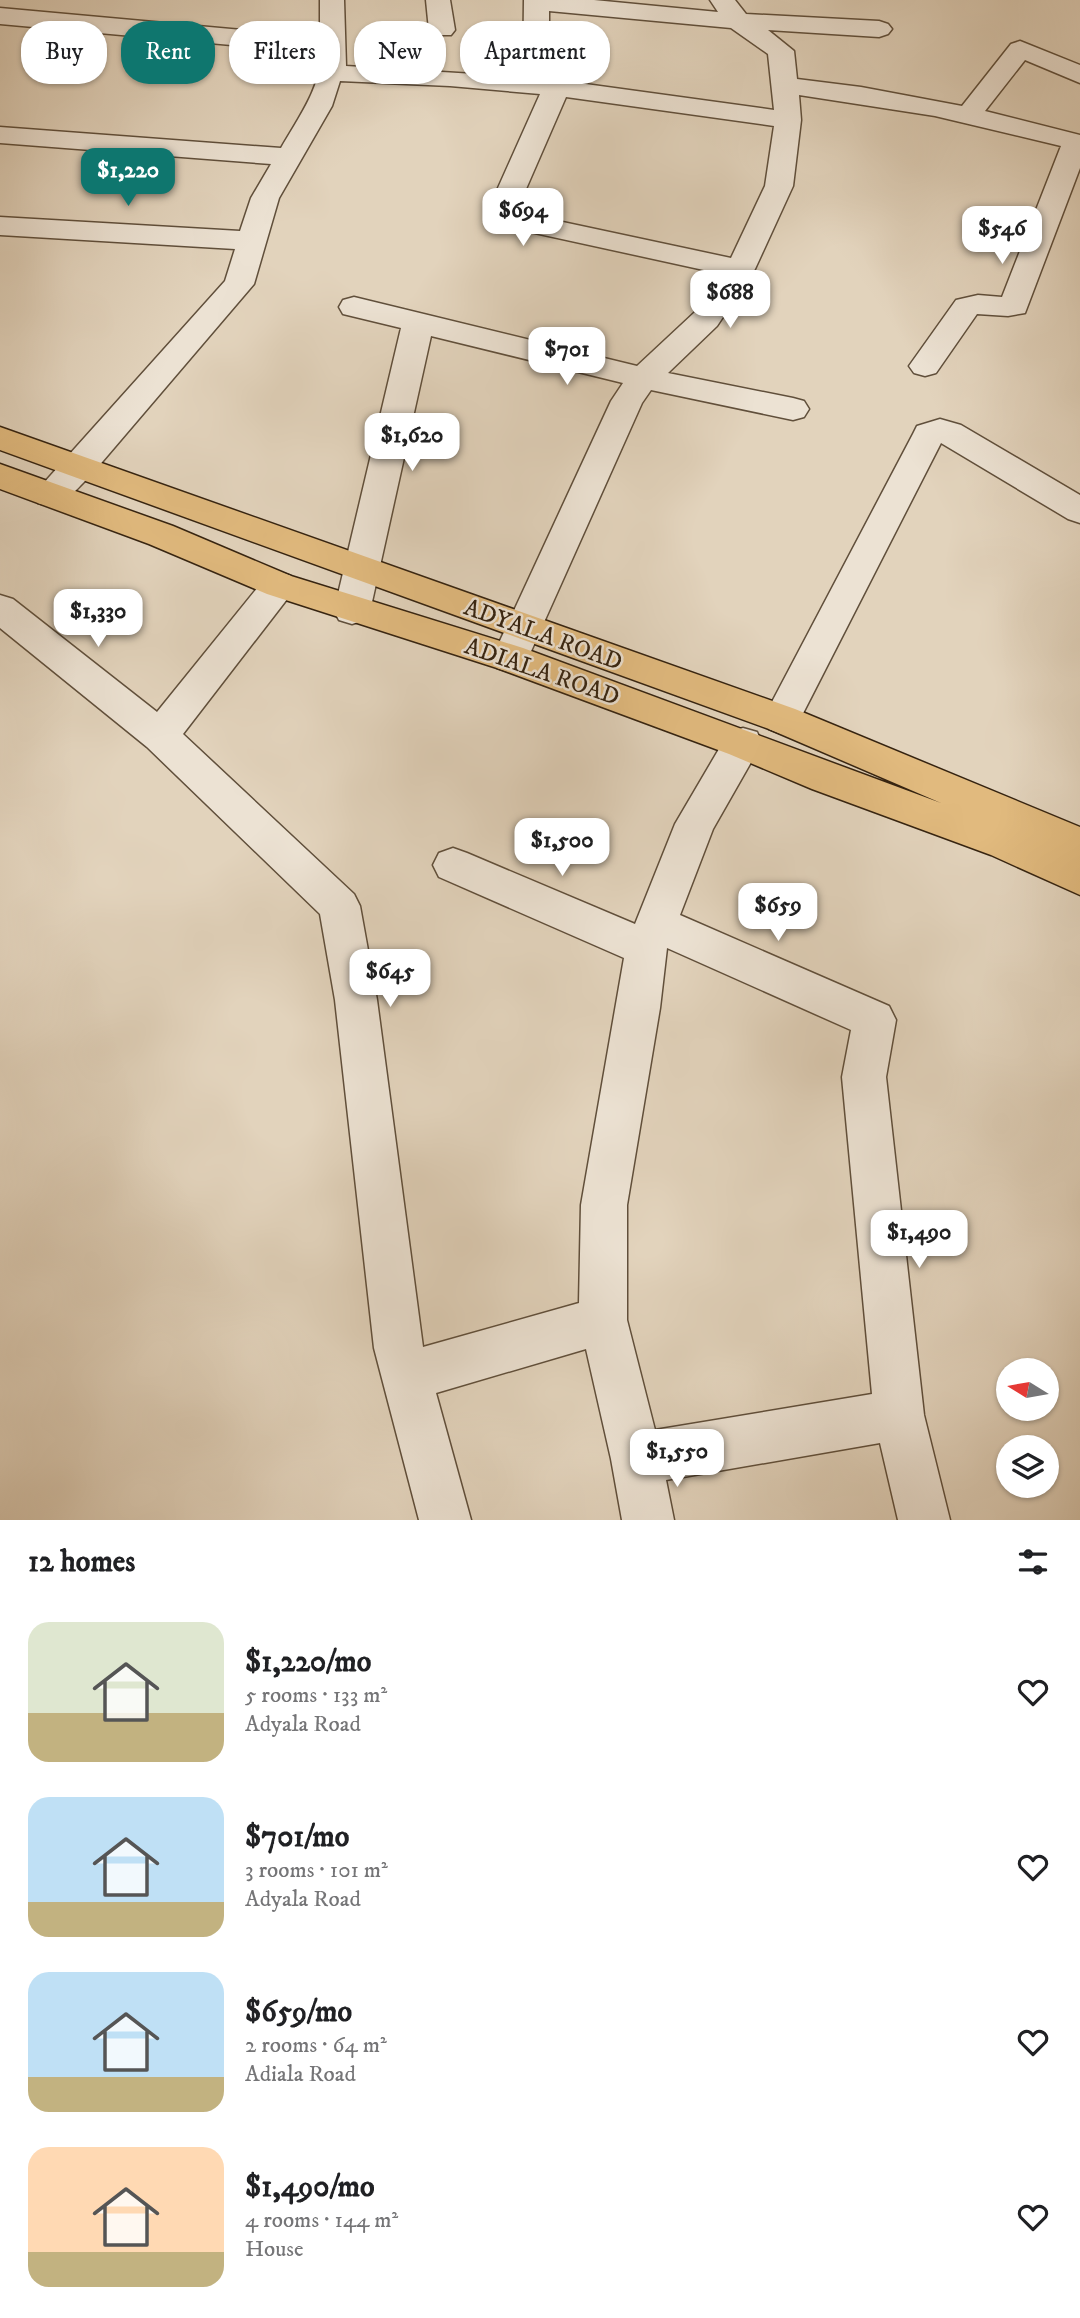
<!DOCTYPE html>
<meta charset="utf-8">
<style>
body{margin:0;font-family:"IM FELL DW Pica",serif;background:#f6f6f6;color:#202124;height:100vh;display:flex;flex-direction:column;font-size:26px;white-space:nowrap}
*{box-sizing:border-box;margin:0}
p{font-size:23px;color:#757577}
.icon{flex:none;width:38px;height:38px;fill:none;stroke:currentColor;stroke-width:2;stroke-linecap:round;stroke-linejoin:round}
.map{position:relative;height:1520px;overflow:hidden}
.side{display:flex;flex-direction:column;background:#fff;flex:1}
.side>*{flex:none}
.banner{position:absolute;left:21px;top:21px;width:700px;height:63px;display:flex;gap:14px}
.needle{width:46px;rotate:281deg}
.fabs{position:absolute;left:996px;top:1358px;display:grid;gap:14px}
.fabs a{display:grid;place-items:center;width:63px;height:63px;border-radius:50%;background:#fff;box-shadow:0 2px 5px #0004;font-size:35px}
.price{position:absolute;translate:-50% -60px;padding:0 16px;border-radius:14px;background:#fff;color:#222;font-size:23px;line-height:46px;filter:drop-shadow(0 2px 4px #0008)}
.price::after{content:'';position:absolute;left:50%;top:42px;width:21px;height:16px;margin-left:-10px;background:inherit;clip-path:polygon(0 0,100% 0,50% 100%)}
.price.on{background:#0f766e;color:#fff}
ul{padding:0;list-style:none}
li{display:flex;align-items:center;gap:21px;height:175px;padding:0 28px}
li span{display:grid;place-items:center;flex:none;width:196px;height:140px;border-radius:21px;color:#555}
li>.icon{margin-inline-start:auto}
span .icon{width:84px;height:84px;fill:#fffc;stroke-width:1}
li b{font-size:30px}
h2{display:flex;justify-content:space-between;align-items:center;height:84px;padding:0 28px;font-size:30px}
.tag{padding:0 24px;border-radius:28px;background:#fff;box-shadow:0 2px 5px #0004;font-size:24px;line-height:63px}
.tag.on{background:#0f766e;color:#fff}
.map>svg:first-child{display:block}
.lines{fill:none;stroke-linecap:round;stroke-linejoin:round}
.minor-casing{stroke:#604f3b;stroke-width:3}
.major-casing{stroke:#352310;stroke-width:3}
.minor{fill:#ece2d3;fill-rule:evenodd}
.major{fill:#e1ba7e;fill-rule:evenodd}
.labels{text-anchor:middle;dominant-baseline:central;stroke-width:5;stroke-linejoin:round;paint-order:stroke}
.street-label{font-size:24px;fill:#352310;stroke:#ece2d3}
</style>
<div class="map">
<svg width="1080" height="1520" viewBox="0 0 1080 1520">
<rect width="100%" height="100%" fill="#e2d3bc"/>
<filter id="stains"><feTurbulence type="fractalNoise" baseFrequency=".00286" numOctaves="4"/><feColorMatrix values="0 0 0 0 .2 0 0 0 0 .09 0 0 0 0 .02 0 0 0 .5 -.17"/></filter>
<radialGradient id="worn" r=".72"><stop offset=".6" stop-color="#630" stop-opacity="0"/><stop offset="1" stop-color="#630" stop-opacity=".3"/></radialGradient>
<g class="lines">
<defs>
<g id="minor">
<path d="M320 0H344L346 66 523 77 524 0H594L718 12 710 0H735L746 14 879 21 888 24 892 29 888 34 879 37 768 30 794 51 797 79 861 87 962 106 1011 44 1020 41 1080 65V83L1025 60 985 111 1080 135V168L1025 313 1008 316 977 314 936 373 925 376 914 373 909 366 956 300 978 295 1002 297 1061 146 935 116 799 95 801 120 793 186 755 269 717 326 668 373 793 398 804 401 809 409 804 417 793 420 651 390 642 403 528 658 523 668 510 672 497 668 492 658 611 401 623 383 431 336 370 611 365 620 352 624 339 620 334 611 401 328 343 314 339 307 343 300 354 297 637 366 695 312 722 274 489 223 485 217 540 94 450 86 340 81 332 106 279 198 254 284 91 475C74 491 63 510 38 503L33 495 225 281 235 249 0 235V217L240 231 251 198 271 164 0 143V127L281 148C297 120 322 86 321 53L0 24V8L320 37ZM549 11 731 28 768 54 774 110 549 79ZM566 97 774 126 765 186 731 258 516 212Z"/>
<polygon points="426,0 450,0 455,30 451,35 433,35 429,30"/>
<polygon points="940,419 961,425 1080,495 1080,523 1068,519 941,443 795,729 782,734 769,729 763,719 913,434 917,426"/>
<path d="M279 572 291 576 297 585 291 594 183 734 354 894 360 906 377 1000 423 1347 579 1303 581 1205 624 958 439 877 433 865 439 853 453 848 467 853 635 924 675 824 729 732 743 728 757 732 762 743 713 829 680 915 889 1006 896 1020 886 1077 924 1415 950 1520H898L880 1443 666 1480 674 1520H622L611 1459 586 1349 436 1393 471 1520H419L374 1348 335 1000 320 914 147 747 0 628V595L13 599 157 712 267 576ZM667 948 851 1030 842 1077 872 1394 655 1430 627 1320V1205L660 1008Z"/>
</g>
<polygon id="major" points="0,427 795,709 1080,827 1080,895 991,855 812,789 729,754 497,668 267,594 149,544 0,489 0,464 173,526 291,576 523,648 941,803 769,729 0,450"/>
</defs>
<!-- minor casing -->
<use href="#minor" class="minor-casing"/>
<!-- major casing -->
<use href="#major" class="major-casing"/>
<!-- minor -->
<use href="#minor" class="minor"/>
<!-- major -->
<use href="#major" class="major"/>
</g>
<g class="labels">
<!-- street labels -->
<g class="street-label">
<text transform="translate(543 635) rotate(20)">ADYALA ROAD</text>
<text transform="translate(542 672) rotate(19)">ADIALA ROAD</text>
</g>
</g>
<rect width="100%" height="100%" filter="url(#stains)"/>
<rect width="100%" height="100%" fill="url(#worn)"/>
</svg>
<div class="fabs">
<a><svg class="needle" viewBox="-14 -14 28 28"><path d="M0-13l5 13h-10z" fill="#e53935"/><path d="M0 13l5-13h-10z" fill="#757577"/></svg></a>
<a><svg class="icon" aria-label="layers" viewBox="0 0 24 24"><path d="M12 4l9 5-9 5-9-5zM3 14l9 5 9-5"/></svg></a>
</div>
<b class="price on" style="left:128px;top:208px">$1,220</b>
<b class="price" style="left:523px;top:248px">$694</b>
<b class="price" style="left:1002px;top:266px">$546</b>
<b class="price" style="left:730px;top:330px">$688</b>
<b class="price" style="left:567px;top:387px">$701</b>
<b class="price" style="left:412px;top:473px">$1,620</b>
<b class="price" style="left:98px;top:649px">$1,330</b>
<b class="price" style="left:562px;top:878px">$1,500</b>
<b class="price" style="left:778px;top:943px">$659</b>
<b class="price" style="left:390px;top:1009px">$645</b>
<b class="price" style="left:919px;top:1270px">$1,490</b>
<b class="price" style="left:677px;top:1489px">$1,550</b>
<div class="banner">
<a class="tag">Buy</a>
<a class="tag on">Rent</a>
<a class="tag">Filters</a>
<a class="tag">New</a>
<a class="tag">Apartment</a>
</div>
</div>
<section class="side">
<h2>12 homes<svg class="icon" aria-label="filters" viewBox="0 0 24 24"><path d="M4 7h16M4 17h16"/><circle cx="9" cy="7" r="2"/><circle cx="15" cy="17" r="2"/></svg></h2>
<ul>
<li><span style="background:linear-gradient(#dfe7d0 65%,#c2b280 0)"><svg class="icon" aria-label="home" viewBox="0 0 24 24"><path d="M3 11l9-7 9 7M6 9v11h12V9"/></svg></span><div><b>$1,220/mo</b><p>5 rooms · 133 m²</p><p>Adyala Road</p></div><svg class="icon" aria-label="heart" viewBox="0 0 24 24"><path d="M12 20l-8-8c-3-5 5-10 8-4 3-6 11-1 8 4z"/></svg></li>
<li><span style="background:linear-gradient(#bfe0f5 75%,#c2b280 0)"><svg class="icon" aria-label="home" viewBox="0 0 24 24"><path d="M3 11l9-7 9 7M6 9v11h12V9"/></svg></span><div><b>$701/mo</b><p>3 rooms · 101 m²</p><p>Adyala Road</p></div><svg class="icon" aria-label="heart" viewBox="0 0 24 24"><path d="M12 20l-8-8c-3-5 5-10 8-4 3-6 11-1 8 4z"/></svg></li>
<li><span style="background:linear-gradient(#bfe0f5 75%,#c2b280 0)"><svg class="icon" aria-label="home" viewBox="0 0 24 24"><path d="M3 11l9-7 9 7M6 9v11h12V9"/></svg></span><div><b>$659/mo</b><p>2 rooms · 64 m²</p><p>Adiala Road</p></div><svg class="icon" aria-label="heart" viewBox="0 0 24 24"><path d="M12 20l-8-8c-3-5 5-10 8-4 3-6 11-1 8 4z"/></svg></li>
<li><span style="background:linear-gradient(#ffd9b3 75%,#c2b280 0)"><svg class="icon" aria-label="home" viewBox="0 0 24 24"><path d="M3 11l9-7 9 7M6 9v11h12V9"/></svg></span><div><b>$1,490/mo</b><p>4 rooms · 144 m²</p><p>House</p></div><svg class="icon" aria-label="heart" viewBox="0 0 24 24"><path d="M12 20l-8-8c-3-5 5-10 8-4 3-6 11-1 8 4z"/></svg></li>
</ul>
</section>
